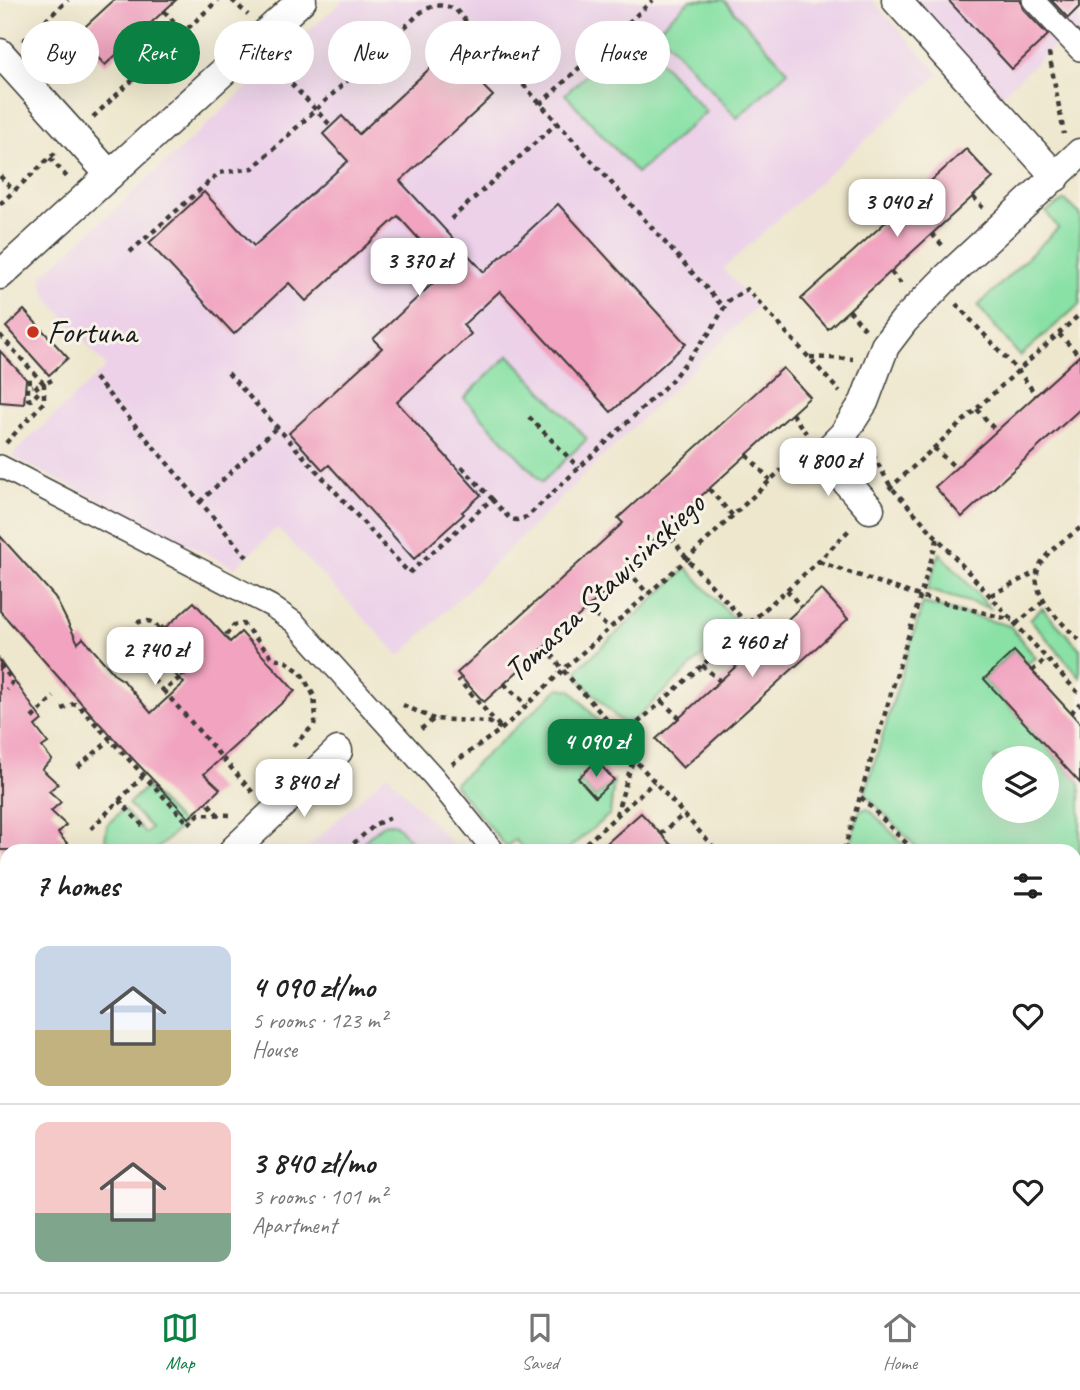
<!DOCTYPE html>
<meta charset="utf-8">
<style>
body{margin:0;font-family:Caveat,sans-serif;background:#f2f2f2;color:#222;height:100vh;display:flex;flex-direction:column;font-size:26px;white-space:nowrap}
*{box-sizing:border-box;margin:0}
p{font-size:23px;color:#767676}
.icon{flex:none;width:38px;height:38px;fill:none;stroke:currentColor;stroke-width:2;stroke-linecap:round;stroke-linejoin:round}
.map{position:relative;flex:1;overflow:hidden}
.drawer{position:absolute;left:0px;top:844px;width:1082px;height:450px;display:flex;flex-direction:column;background:#fff;border-radius:21px 21px 0 0;box-shadow:0 7px 28px #0002}
.drawer>*{flex:none}
.top-card{position:absolute;left:21px;top:21px;width:700px;height:63px;display:flex;gap:14px}
.tools{position:absolute;left:982px;top:746px;display:grid;gap:14px}
.tools a{display:grid;place-items:center;width:77px;height:77px;border-radius:50%;background:#fff;box-shadow:0 7px 28px #0002;font-size:35px}
.price{position:absolute;translate:-50% -60px;padding:0 16px;border-radius:14px;background:#fff;color:#222;font-size:23px;line-height:46px;filter:drop-shadow(0 2px 4px #0008)}
.price::after{content:'';position:absolute;left:50%;top:42px;width:21px;height:16px;margin-left:-10px;background:inherit;clip-path:polygon(0 0,100% 0,50% 100%)}
.price.on{background:#0b8043;color:#fff}
ul{padding:0;list-style:none}
li{display:flex;align-items:center;gap:21px;height:175px;padding:0 35px}
li+li{border-top:2px solid #e0e0e0}
li span{display:grid;place-items:center;flex:none;width:196px;height:140px;border-radius:14px;color:#555}
li>.icon{margin-inline-start:auto}
span .icon{width:84px;height:84px;fill:#fffc;stroke-width:1}
li b{font-size:30px}
h2{display:flex;justify-content:space-between;align-items:center;height:84px;padding:0 35px;font-size:30px}
.tag{padding:0 24px;border-radius:32px;background:#fff;box-shadow:0 7px 28px #0002;font-size:24px;line-height:63px}
.tag.on{background:#0b8043;color:#fff}
.menu{display:flex;justify-content:space-around;align-items:center;height:98px;border-top:2px solid #e0e0e0;background:#fff;font-size:19px;color:#767676}
.menu a{display:grid;justify-items:center;gap:4px}
.menu .on{color:#0b8043}
.map>svg:first-child{display:block}
.built{fill:#ecd1e9}
.green{fill:#89e1a6;stroke:#527e61;stroke-width:2;fill-rule:evenodd}
.building{fill:#f1a3c0}
.lines{fill:none;stroke-linecap:round;stroke-linejoin:round}
.pedestrian-casing{stroke:#3c3a37;stroke-width:24}
.minor-casing{stroke:#3c3a37;stroke-width:31}
.path{stroke:#3c3a37;stroke-width:4.5;stroke-dasharray:5 5;stroke-linecap:butt}
.pedestrian{stroke:#fff;stroke-width:21}
.minor{stroke:#fff;stroke-width:28}
.poi-dot{fill:#c8321e;stroke:#f7f3e8;stroke-width:2.5}
.labels{text-anchor:middle;dominant-baseline:central;stroke-width:6;stroke-linejoin:round;paint-order:stroke}
.poi-label{font-size:33px;fill:#1c1c1c;stroke:#f7f3e8;text-anchor:start}
.street-label{font-size:33px;fill:#1c1c1c;stroke:#f7f3e8}
</style>
<div class="map">
<svg width="1080" height="1292" viewBox="0 0 1080 1292">
<rect width="100%" height="100%" fill="#f7f3e8"/>
<filter id="ink" filterUnits="userSpaceOnUse"><feTurbulence type="fractalNoise" baseFrequency=".0143" numOctaves="2"/><feDisplacementMap in="SourceGraphic" scale="14" xChannelSelector="R" yChannelSelector="G"/><feConvolveMatrix kernelMatrix="1 2 1 2 8 2 1 2 1" color-interpolation-filters="sRGB"/></filter>
<filter id="wash" filterUnits="userSpaceOnUse"><feTurbulence type="fractalNoise" baseFrequency=".00686" numOctaves="4" result="noise"/><feDisplacementMap in="SourceGraphic" scale="28" xChannelSelector="R" yChannelSelector="G"/><feGaussianBlur stdDeviation="1.57" result="paint"/><feColorMatrix in="noise" values="0 0 0 0 0 0 0 0 0 0 0 0 0 0 0 0 0 1.4 0 .05"/><feComposite in="paint" operator="in"/></filter>
<g filter="url(#wash)">
<rect width="100%" height="100%" fill="#eee7cd"/>
<!-- built -->
<g class="built">
<polygon points="343,0 872,0 939,74 723,269 757,306 400,656 277,528 235,568 11,456 106,367 47,297 41,277"/>
<polygon points="906,0 1080,0 1080,47 1067,34 997,99"/>
<polygon points="387,774 457,850 305,850"/>
</g>
<!-- green -->
<g class="green">
<polygon points="690,0 724,0 788,71 737,118 657,30"/>
<polygon points="634,32 706,112 637,173 565,94"/>
<polygon points="1065,200 1080,214 1080,304 1020,356 978,306 1058,228 1046,212"/>
<polygon points="509,355 587,439 542,482 464,398"/>
<polygon points="940,553 990,608 927,590"/>
<polygon points="687,568 737,623 633,721 622,723 579,679 578,669"/>
<path d="M923 603 1010 626 1036 658 1026 664 1013 651 984 679 1080 783V986L1075 991 1074 850H919L865 794ZM994 758H1046V810H994Z"/>
<polygon points="1042,608 1080,649 1080,677 1030,619"/>
<path d="M559 688 571 690 610 734C612 752 591 767 578 779L595 797 614 780 610 814 567 850H525L515 840 506 847 454 784Z"/>
<polygon points="146,787 183,825 156,850 104,850 107,825 123,809 145,833 151,828 128,804"/>
<polygon points="867,809 870,810 909,850 848,850 860,810"/>
<polygon points="391,823 396,825 419,850 392,850 383,841 372,850 354,850 384,824"/>
</g>
<g id="blocks">
<!-- building -->
<g class="building">
<polygon points="114,0 176,0 105,65 76,35"/>
<polygon points="948,0 1020,0 1023,9 1048,35 1012,69"/>
<polygon points="1051,0 1080,0 1080,6 1068,18"/>
<polygon points="468,33 502,70 484,87 493,96 400,181 484,272 558,204 686,344 611,412 500,291 463,325 471,334 397,402 481,495 462,512 464,514 414,559 329,465 323,470 289,433 382,348 373,339 447,270 398,216 306,301 289,283 234,334 149,243 204,192 254,246 348,161 323,134 342,116 359,134"/>
<polygon points="966,149 993,178 828,329 801,299"/>
<polygon points="24,310 68,358 49,375 6,327"/>
<polygon points="0,351 26,379 24,404 0,402"/>
<polygon points="1080,355 1080,409 962,517 935,487"/>
<polygon points="783,368 810,397 645,547 649,552 484,702 457,673 623,523 618,518"/>
<polygon points="0,536 55,597 78,643 83,638 115,675 124,681 151,713 184,683 152,652 171,633 165,628 194,602 230,642 241,632 295,691 204,774 220,789 189,818 99,723 0,611"/>
<polygon points="821,589 848,619 683,768 656,739"/>
<polygon points="1014,651 1080,723 1080,783 984,679"/>
<polygon points="0,660 42,720 35,726 48,743 42,747 52,760 42,769 58,784 49,791 61,802 51,811 66,825 58,833 73,850 0,850"/>
<polygon points="597,761 614,780 595,797 578,778"/>
<polygon points="641,813 676,850 599,850"/>
</g>
</g>
</g>
<g filter="url(#ink)">
<use href="#blocks" fill-opacity="0" stroke="#3c3a37" stroke-width="2"/>
<g class="lines">
<defs>
<g id="pedestrian">
<polyline points="1033,0 1080,50"/>
<polyline points="0,466 271,606 294,622 434,777 493,850"/>
<polyline points="890,1286 895,1292"/>
</g>
<g id="minor">
<polyline points="896,0 1056,177"/>
<polyline points="0,53 110,175"/>
<polyline points="0,275 302,0"/>
<polyline points="870,509 823,455 843,435 864,402 885,346 904,321 947,277 1080,153"/>
<polyline points="234,850 338,751"/>
<polyline points="1074,998 1080,993"/>
<polyline points="0,1084 7,1078"/>
<polyline points="1074,1173 1080,1168"/>
<polyline points="356,1286 361,1292"/>
<polyline points="532,1292 538,1286"/>
<polyline points="946,1292 951,1286"/>
</g>
</defs>
<!-- pedestrian casing -->
<use href="#pedestrian" class="pedestrian-casing"/>
<!-- minor casing -->
<use href="#minor" class="minor-casing"/>
<!-- path -->
<g class="path">
<polyline points="232,0 248,15"/>
<polyline points="164,11 184,32"/>
<polyline points="23,41 68,0"/>
<polyline points="127,45 146,67"/>
<polyline points="1049,53 1064,134"/>
<polyline points="271,62 331,126"/>
<polyline points="540,104 653,0"/>
<polyline points="93,117 218,0"/>
<polyline points="50,158 67,177"/>
<polyline points="0,176 14,191"/>
<polyline points="973,197 983,208"/>
<polyline points="0,204 56,152"/>
<polyline points="451,219 557,123"/>
<polyline points="932,234 943,246"/>
<path d="M130 252 219 173 253 168 420 13C433 4 442 3 456 10L725 309"/>
<polyline points="891,272 903,286"/>
<polyline points="956,304 1019,372 1036,395"/>
<polyline points="849,310 865,329"/>
<polyline points="1059,334 1079,355"/>
<polyline points="0,335 44,384 52,380"/>
<polyline points="810,357 853,359"/>
<polyline points="228,373 409,573 492,499 461,466"/>
<polyline points="95,378 247,557"/>
<polyline points="27,381 32,381 40,391 31,400 28,399 28,387 33,386"/>
<polyline points="977,409 996,431"/>
<polyline points="792,414 806,433"/>
<polyline points="529,417 579,468"/>
<polyline points="6,443 44,402 44,384 39,385"/>
<polyline points="868,446 891,487 1080,695"/>
<polyline points="934,448 956,468"/>
<polyline points="747,455 770,480"/>
<polyline points="709,489 733,516"/>
<polyline points="889,489 1080,314"/>
<polyline points="492,499 510,519 517,520 527,517 670,382 710,332 728,301 747,289 840,392"/>
<polyline points="200,502 277,427"/>
<path d="M1080 528C1068 538 1052 547 1043 560 1021 590 1061 621 1080 641"/>
<polyline points="666,529 687,559 764,642"/>
<polyline points="819,562 919,596 1012,620"/>
<polyline points="628,571 648,594"/>
<polyline points="787,590 801,607"/>
<polyline points="991,595 1036,572"/>
<polyline points="588,608 609,629"/>
<polyline points="1016,624 1044,601"/>
<polyline points="160,630 166,625"/>
<polyline points="226,635 234,625 243,624 272,657 287,662 301,673 314,696 316,718 314,725 292,747"/>
<polyline points="546,646 563,670 622,737 819,561 851,528"/>
<polyline points="0,665 11,678 12,683 7,690"/>
<polyline points="195,665 164,691 254,794"/>
<polyline points="702,665 720,681"/>
<polyline points="1032,671 1047,658"/>
<polyline points="504,684 527,705"/>
<path d="M164 691C149 675 116 644 139 622 153 618 160 625 161 639L174 654 171 662 183 676"/>
<polyline points="662,701 679,718"/>
<polyline points="403,705 434,719"/>
<polyline points="62,709 73,704 78,705 189,824 199,814 231,815"/>
<polyline points="1071,713 1080,703"/>
<polyline points="32,718 54,697"/>
<polyline points="421,729 434,719 489,722 502,729 458,679"/>
<polyline points="622,737 634,759 716,850"/>
<polyline points="452,764 502,729 563,670 687,559 780,471 799,464"/>
<polyline points="78,767 110,740"/>
<polyline points="861,797 913,850"/>
<polyline points="119,800 143,826"/>
<polyline points="209,804 218,815"/>
<polyline points="616,815 633,760"/>
<polyline points="91,829 143,776"/>
<polyline points="661,834 684,814"/>
<polyline points="346,850 376,824 394,816"/>
<polyline points="579,850 654,782"/>
<polyline points="844,850 938,537"/>
<polyline points="0,890 7,892"/>
<polyline points="0,1028 7,1028"/>
<polyline points="0,1128 6,1134 0,1140"/>
<polyline points="1074,1243 1080,1249"/>
<polyline points="64,1286 66,1292"/>
<polyline points="301,1286 306,1292"/>
<polyline points="822,1286 826,1292"/>
<polyline points="172,1292 179,1286"/>
<polyline points="601,1292 608,1286"/>
<polyline points="1075,1292 1080,1287"/>
</g>
<!-- pedestrian -->
<use href="#pedestrian" class="pedestrian"/>
<!-- minor -->
<use href="#minor" class="minor"/>
</g>
</g>
<!-- markers -->
<circle class="poi-dot" cx="33" cy="332" r="7"/>
<g class="labels">
<!-- poi labels -->
<g class="poi-label">
<text x="47" y="332">Fortuna</text>
</g>
<!-- street labels -->
<g class="street-label">
<text transform="translate(604 587) rotate(-43)">Tomasza Stawisińskiego</text>
</g>
</g>
</svg>
<div class="tools">
<a><svg class="icon" aria-label="layers" viewBox="0 0 24 24"><path d="M12 4l9 5-9 5-9-5zM3 14l9 5 9-5"/></svg></a>
</div>
<b class="price" style="left:897px;top:239px">3 040 zł</b>
<b class="price" style="left:419px;top:298px">3 370 zł</b>
<b class="price" style="left:828px;top:498px">4 800 zł</b>
<b class="price" style="left:752px;top:679px">2 460 zł</b>
<b class="price" style="left:155px;top:687px">2 740 zł</b>
<b class="price on" style="left:596px;top:779px">4 090 zł</b>
<b class="price" style="left:304px;top:819px">3 840 zł</b>
<div class="top-card">
<a class="tag">Buy</a>
<a class="tag on">Rent</a>
<a class="tag">Filters</a>
<a class="tag">New</a>
<a class="tag">Apartment</a>
<a class="tag">House</a>
</div>
<section class="drawer">
<h2>7 homes<svg class="icon" aria-label="filters" viewBox="0 0 24 24"><path d="M4 7h16M4 17h16"/><circle cx="9" cy="7" r="2"/><circle cx="15" cy="17" r="2"/></svg></h2>
<ul>
<li><span style="background:linear-gradient(#c9d6e8 60%,#c2b280 0)"><svg class="icon" aria-label="home" viewBox="0 0 24 24"><path d="M3 11l9-7 9 7M6 9v11h12V9"/></svg></span><div><b>4 090 zł/mo</b><p>5 rooms · 123 m²</p><p>House</p></div><svg class="icon" aria-label="heart" viewBox="0 0 24 24"><path d="M12 20l-8-8c-3-5 5-10 8-4 3-6 11-1 8 4z"/></svg></li>
<li><span style="background:linear-gradient(#f6c9c9 65%,#7fa58c 0)"><svg class="icon" aria-label="home" viewBox="0 0 24 24"><path d="M3 11l9-7 9 7M6 9v11h12V9"/></svg></span><div><b>3 840 zł/mo</b><p>3 rooms · 101 m²</p><p>Apartment</p></div><svg class="icon" aria-label="heart" viewBox="0 0 24 24"><path d="M12 20l-8-8c-3-5 5-10 8-4 3-6 11-1 8 4z"/></svg></li>
</ul>
</section>
</div>
<nav class="menu">
<a class="on"><svg class="icon" aria-label="map" viewBox="0 0 24 24"><path d="M3 6l6-2 6 2 6-2v14l-6 2-6-2-6 2zM9 4v14M15 6v14"/></svg>Map</a>
<a><svg class="icon" aria-label="saved" viewBox="0 0 24 24"><path d="M7 4h10v16l-5-4-5 4z"/></svg>Saved</a>
<a><svg class="icon" aria-label="home" viewBox="0 0 24 24"><path d="M3 11l9-7 9 7M6 9v11h12V9"/></svg>Home</a>
</nav>
